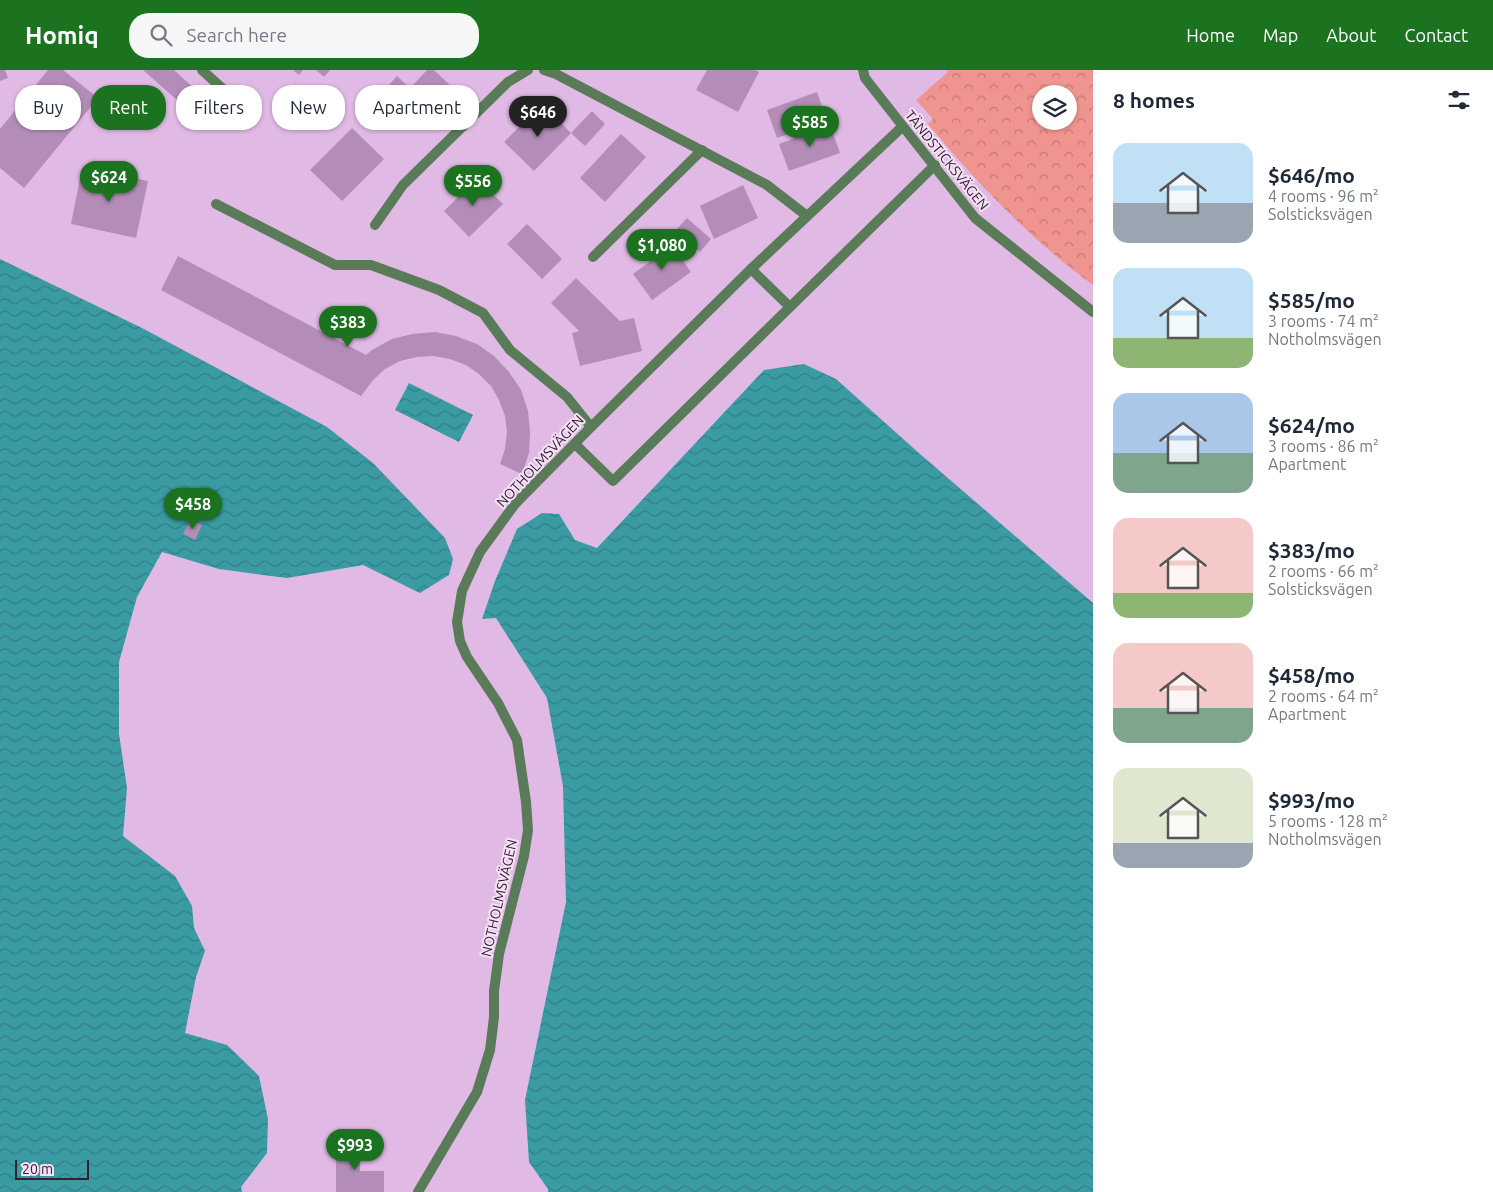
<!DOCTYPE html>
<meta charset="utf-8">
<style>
body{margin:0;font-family:Ubuntu,sans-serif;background:#f6f6f7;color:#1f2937;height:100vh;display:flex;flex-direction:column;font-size:19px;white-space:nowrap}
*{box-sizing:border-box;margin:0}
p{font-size:16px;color:#747a83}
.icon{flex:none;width:28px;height:28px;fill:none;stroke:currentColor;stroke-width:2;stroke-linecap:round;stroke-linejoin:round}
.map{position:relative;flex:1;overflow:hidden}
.drawer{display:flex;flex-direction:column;background:#fff;width:400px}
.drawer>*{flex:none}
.hud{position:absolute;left:15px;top:15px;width:475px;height:45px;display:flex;gap:10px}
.buttons{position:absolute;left:1032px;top:15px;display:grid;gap:10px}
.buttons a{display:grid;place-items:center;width:45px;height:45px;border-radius:50%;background:#fff;box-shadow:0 1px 4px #0004;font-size:25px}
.scale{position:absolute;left:15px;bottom:12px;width:74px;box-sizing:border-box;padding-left:5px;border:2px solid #302031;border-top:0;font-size:14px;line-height:18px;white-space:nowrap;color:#302031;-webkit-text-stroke:4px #f6e1f7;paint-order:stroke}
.price{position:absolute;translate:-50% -42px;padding:0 11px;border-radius:18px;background:#1c731f;color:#fff;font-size:16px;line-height:32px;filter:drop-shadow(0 1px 2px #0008)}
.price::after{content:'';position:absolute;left:50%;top:30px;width:15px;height:11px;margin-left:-8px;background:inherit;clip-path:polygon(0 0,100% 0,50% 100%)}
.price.active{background:#222;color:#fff}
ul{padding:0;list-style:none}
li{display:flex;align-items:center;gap:15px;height:125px;padding:0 20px}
li span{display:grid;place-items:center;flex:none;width:140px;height:100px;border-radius:15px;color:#555}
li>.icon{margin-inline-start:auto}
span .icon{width:60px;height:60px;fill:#fffc;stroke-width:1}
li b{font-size:21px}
h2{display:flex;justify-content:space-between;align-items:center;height:60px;padding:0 20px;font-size:21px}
.chip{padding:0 18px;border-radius:20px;background:#fff;box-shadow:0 1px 4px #0004;font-size:18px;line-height:45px}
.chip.active{background:#1c731f;color:#fff}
header{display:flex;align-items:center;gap:30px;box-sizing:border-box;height:70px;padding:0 25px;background:#1c731f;color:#fff}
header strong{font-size:24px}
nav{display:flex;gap:28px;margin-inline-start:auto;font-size:18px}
.search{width:350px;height:45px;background:#f6f6f7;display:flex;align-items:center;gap:12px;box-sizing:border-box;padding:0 18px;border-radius:20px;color:#747a83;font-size:19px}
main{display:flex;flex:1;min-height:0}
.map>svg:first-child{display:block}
.forest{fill:url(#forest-crowns);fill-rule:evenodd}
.water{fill:url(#water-waves)}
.building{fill:#b38db7}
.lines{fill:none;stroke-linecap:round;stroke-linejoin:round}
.lane{stroke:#597b58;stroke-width:10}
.street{stroke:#597b58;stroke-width:10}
.labels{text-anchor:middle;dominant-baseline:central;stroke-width:4;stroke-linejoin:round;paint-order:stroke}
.street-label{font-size:14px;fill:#302031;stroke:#f6e1f7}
</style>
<header>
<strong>Homiq</strong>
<div class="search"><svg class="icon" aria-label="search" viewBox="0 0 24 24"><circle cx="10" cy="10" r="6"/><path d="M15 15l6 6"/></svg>Search here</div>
<nav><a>Home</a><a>Map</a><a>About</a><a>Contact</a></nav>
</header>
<main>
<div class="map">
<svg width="1093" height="1122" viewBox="0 0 1093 1122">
<defs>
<pattern id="forest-crowns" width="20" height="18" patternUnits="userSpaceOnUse" patternTransform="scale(1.25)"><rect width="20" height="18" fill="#f0948f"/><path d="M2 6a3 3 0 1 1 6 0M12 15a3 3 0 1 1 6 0" fill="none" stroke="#c37875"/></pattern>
<pattern id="water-waves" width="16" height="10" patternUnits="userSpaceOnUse" patternTransform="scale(1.25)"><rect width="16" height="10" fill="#3b9ba3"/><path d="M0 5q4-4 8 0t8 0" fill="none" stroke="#327e85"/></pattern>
</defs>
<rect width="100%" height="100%" fill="#e0b9e4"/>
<!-- forest -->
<path class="forest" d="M947 0H1093V215C1030 169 978 114 928 54L933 49 916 30 948 2ZM1041 24H1069V51H1041Z"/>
<!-- water -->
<g class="water">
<polygon points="0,189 142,258 327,357 373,393 445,468 453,489 449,505 420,523 363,495 287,508 219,499 162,482 137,527 119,592 119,664 127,718 123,766 175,806 192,836 194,858 205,881 196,907 185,963 227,975 259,1006 268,1049 267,1083 241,1117 242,1122 0,1122"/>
<polygon points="804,294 836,309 920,384 1093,533 1093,1122 548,1122 548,1119 529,1092 525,1030 566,832 563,716 547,628 496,548 482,549 495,511 517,459 542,443 559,444 575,470 597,478 764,300"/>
<polygon points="409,313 473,345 459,372 395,340"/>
</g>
<!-- building -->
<g class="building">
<polygon points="0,0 5,0 8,8 0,11"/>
<polygon points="48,0 63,0 98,28 24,118 0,98 0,59"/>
<polygon points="143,0 174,0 216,38 203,53"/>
<polygon points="293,0 303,0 299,5"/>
<polygon points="316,0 330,0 324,7"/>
<polygon points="427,0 434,0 454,19 424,51 387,17 397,6 410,18"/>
<polygon points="707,0 755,0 759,2 738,42 696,20"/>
<polygon points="817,22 827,50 777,68 767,40"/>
<polygon points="542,34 571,63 534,101 504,72"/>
<polygon points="592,41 605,54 585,76 571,63"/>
<polygon points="830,55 840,83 789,101 779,74"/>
<polygon points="352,58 384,89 342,131 310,100"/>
<polygon points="621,64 646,87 605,132 580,108"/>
<polygon points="82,98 148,111 136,168 71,154"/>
<polygon points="477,108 503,134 469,167 444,141"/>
<polygon points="743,115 758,148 714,169 700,136"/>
<polygon points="687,148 711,169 700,182 676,160"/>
<polygon points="527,154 562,189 542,209 507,174"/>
<polygon points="669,171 691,202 652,230 633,204 652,190 650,186"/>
<polygon points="178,186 366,285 372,280 392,269 412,264 435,262 456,266 477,274 494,286 509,302 521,320 528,341 530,362 529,383 522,404 500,394 505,379 507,362 505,346 499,330 491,316 479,304 466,295 450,289 433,286 417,287 400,291 385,299 373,310 361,326 161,220"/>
<polygon points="576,208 620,251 634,248 642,281 580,296 572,263 579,261 551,233"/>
<polygon points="190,450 202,455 195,470 183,464"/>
<polygon points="336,1072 360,1072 360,1101 384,1101 384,1122 336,1122"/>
</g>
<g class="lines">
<!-- lane -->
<g class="lane">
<polyline points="202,0 224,20"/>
<polyline points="216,134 335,195 371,195 439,220 483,243 510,280 567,327 591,357"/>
<polyline points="790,237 935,95"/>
<polyline points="575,374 613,411 790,237 751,199"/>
</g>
<!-- street -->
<g class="street">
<polyline points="544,0 556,4 767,115 807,146"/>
<polyline points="863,0 865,8 975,148 1093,242"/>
<polyline points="375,155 403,115 508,12 528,0"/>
<polyline points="593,187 702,80"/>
<polyline points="418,1122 477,1022 490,980 494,947 494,921 499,884 524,786 528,760 526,732 517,670 498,633 467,587 460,571 457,552 462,521 480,482 515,434 591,357 751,199 902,57"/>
</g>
</g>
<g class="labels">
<!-- street labels -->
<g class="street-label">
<text transform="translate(947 90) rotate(51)">TÄNDSTICKSVÄGEN</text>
<text transform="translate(540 391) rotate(-47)">NOTHOLMSVÄGEN</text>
<text transform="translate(499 828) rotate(-77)">NOTHOLMSVÄGEN</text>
</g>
</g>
</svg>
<div class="buttons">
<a><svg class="icon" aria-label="layers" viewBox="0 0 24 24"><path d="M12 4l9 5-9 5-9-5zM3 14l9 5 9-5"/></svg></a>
</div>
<div class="scale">20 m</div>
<b class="price active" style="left:538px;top:68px">$646</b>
<b class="price" style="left:810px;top:78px">$585</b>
<b class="price" style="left:109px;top:133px">$624</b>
<b class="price" style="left:473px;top:137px">$556</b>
<b class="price" style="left:662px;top:201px">$1,080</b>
<b class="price" style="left:348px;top:278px">$383</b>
<b class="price" style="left:193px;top:460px">$458</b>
<b class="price" style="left:355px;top:1101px">$993</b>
<div class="hud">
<a class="chip">Buy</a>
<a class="chip active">Rent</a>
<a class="chip">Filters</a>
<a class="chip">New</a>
<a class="chip">Apartment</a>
</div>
</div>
<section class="drawer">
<h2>8 homes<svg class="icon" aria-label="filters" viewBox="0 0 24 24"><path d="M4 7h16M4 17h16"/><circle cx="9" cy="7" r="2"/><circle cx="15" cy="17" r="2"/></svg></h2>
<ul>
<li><span style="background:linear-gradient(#bfe0f5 60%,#9aa5b1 0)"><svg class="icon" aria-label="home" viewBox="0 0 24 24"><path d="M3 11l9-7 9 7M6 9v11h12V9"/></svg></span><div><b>$646/mo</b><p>4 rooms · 96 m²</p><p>Solsticksvägen</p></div></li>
<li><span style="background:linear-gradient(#bfe0f5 70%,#8fb573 0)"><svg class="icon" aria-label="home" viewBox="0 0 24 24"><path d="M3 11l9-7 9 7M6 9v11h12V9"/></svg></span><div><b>$585/mo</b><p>3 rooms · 74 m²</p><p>Notholmsvägen</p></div></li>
<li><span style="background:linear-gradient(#a9c7e8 60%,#7fa58c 0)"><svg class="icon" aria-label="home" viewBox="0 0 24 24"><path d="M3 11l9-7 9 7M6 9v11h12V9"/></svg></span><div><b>$624/mo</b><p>3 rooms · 86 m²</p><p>Apartment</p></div></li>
<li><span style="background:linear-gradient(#f6c9c9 75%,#8fb573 0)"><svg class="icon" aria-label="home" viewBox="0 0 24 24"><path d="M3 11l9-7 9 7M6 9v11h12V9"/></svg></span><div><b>$383/mo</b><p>2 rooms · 66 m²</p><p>Solsticksvägen</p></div></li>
<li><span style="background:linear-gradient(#f6c9c9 65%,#7fa58c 0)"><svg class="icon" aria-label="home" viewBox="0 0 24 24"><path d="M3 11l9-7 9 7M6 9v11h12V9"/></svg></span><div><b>$458/mo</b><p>2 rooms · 64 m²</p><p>Apartment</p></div></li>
<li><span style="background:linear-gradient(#dfe7d0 75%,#9aa5b1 0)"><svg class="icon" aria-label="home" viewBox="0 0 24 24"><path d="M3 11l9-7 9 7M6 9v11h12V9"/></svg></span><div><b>$993/mo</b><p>5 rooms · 128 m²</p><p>Notholmsvägen</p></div></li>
</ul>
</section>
</main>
